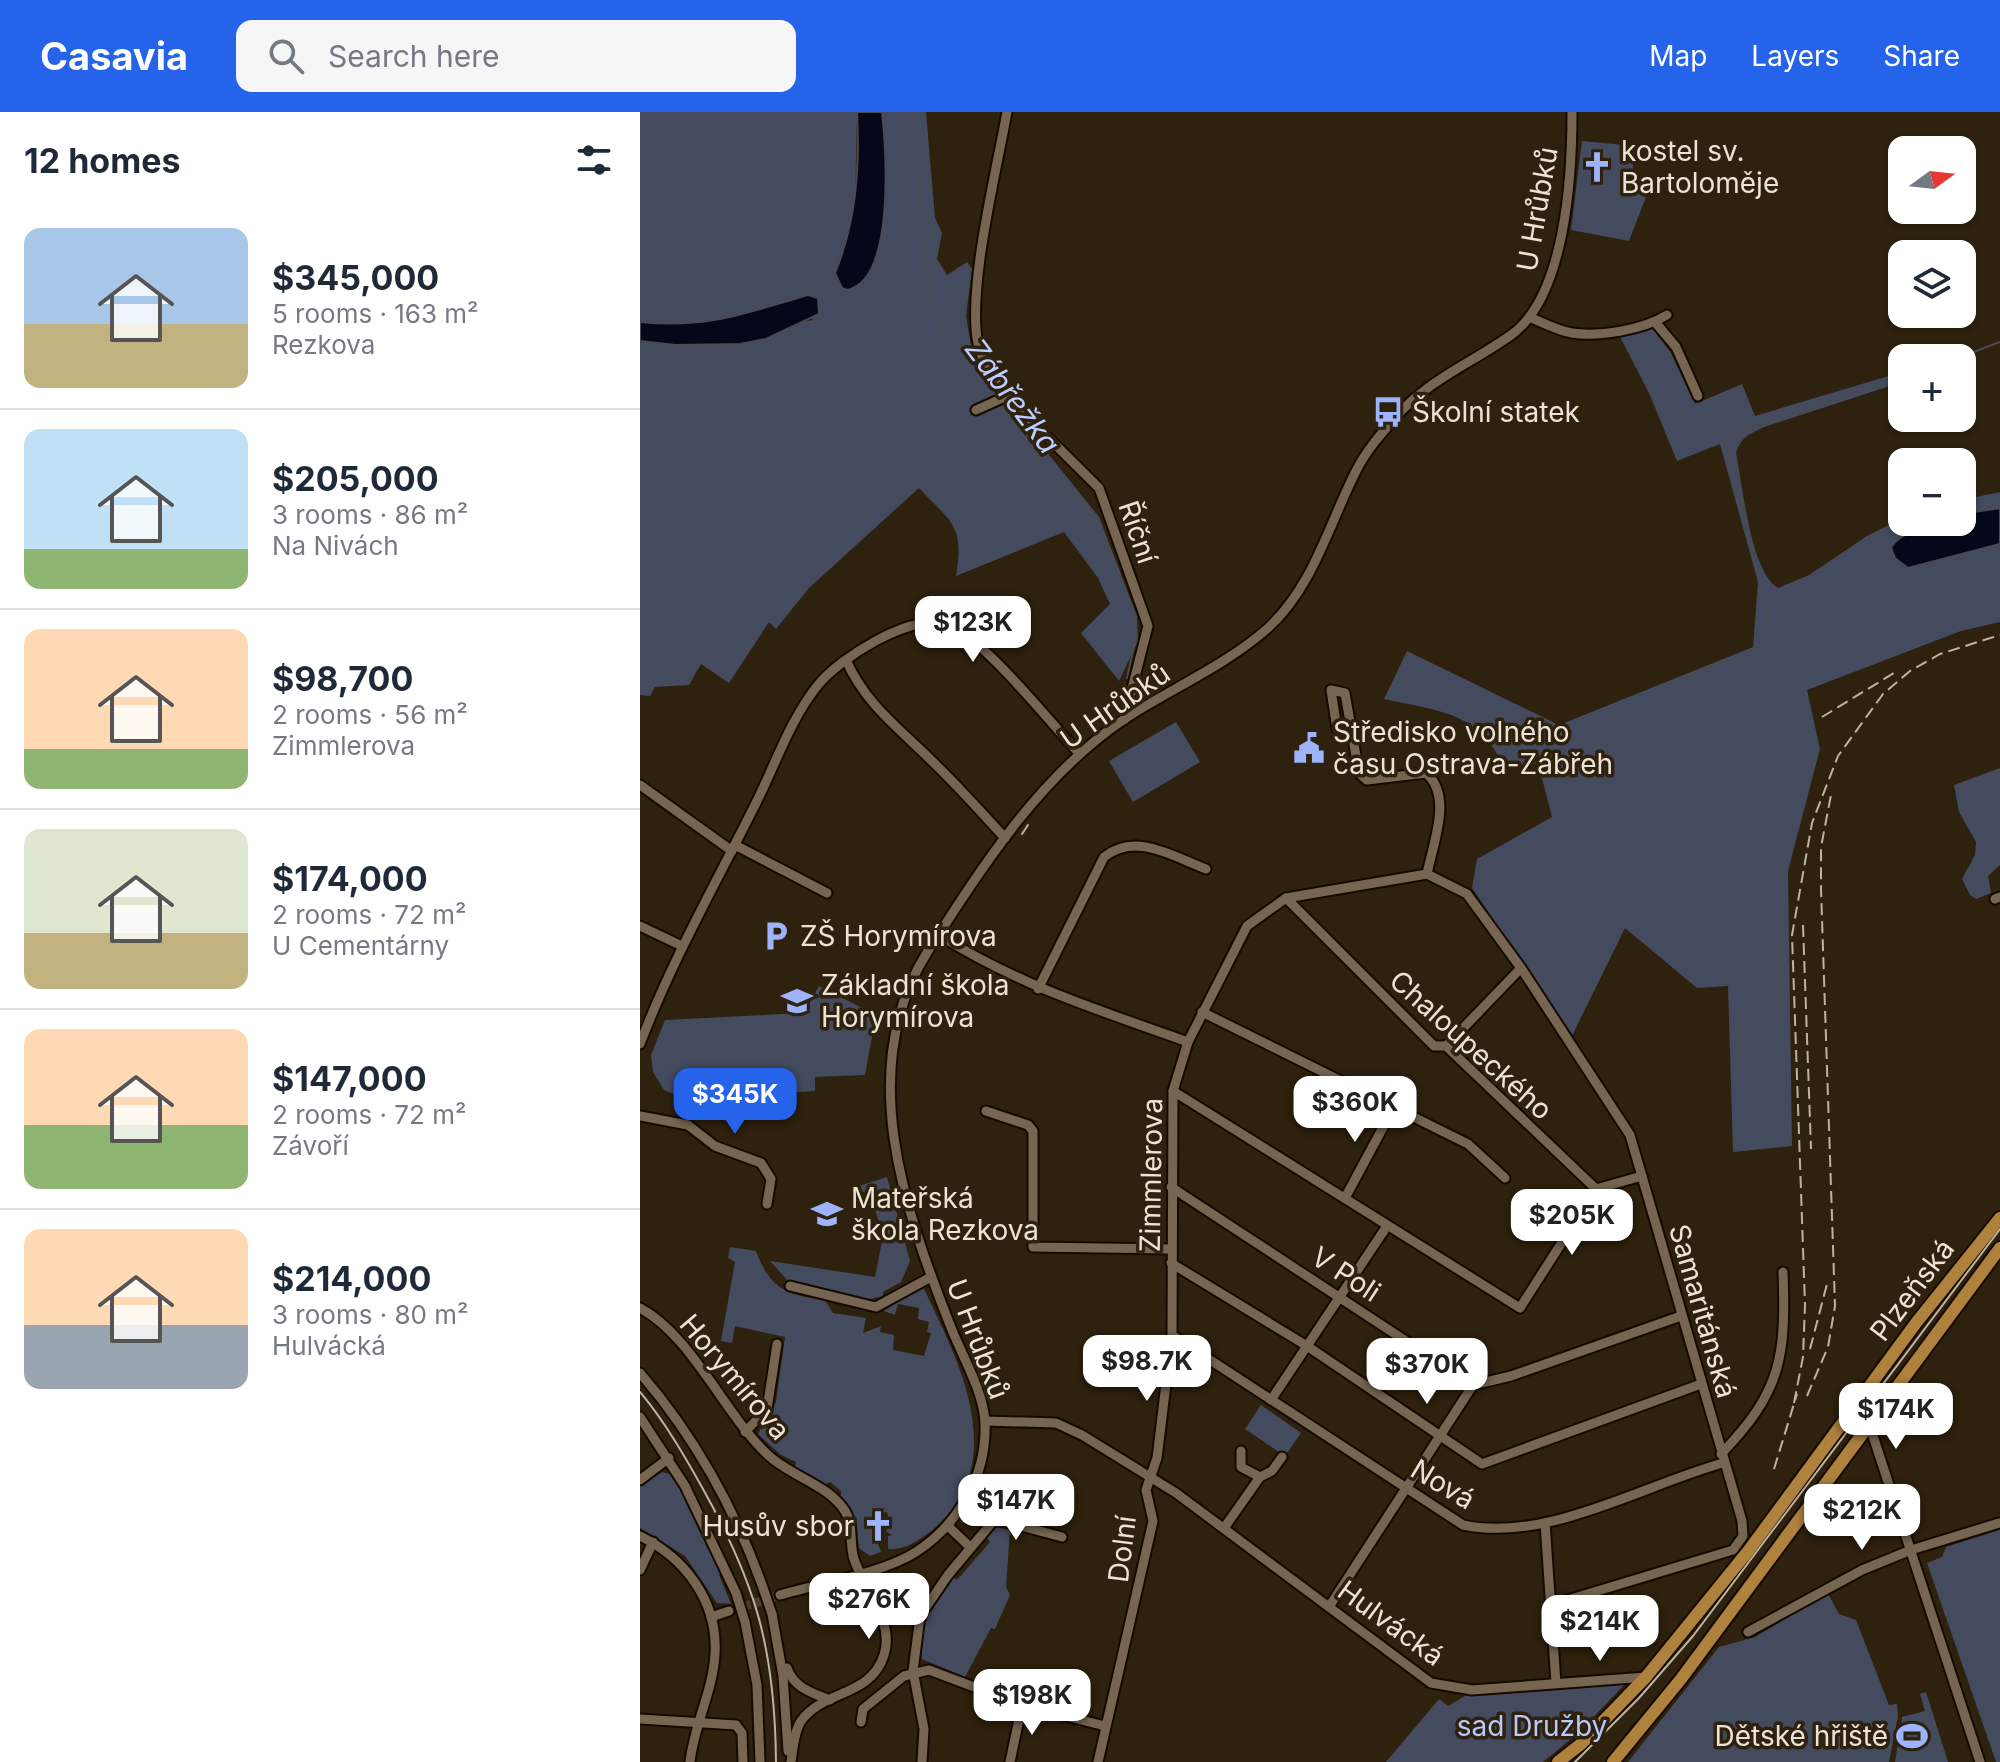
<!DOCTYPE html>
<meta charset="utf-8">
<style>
body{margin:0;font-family:Inter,sans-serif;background:#f6f6f7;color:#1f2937;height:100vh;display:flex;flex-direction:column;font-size:30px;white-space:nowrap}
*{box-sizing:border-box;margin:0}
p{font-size:26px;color:#747a83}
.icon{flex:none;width:44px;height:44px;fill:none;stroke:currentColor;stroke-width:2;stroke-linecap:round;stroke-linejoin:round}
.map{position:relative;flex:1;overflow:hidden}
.panel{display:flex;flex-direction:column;background:#fff;width:640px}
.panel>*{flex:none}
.needle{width:52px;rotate:75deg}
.controls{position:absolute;left:1248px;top:24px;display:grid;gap:16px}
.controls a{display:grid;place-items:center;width:88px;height:88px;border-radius:16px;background:#fff;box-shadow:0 2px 6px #0004;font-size:40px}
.price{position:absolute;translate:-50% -68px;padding:0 18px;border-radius:16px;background:#fff;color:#222;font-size:26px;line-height:52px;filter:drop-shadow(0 2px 4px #0008)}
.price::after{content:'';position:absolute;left:50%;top:48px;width:24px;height:18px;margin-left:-12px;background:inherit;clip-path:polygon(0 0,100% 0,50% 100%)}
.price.active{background:#2563eb;color:#fff}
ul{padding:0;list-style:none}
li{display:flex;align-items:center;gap:24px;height:200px;padding:0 24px}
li+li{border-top:2px solid #e0e1e3}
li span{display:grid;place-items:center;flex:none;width:224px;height:160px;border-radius:16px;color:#555}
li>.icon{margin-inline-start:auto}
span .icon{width:96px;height:96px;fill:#fffc;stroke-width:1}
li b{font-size:34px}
h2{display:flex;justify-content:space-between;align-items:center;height:96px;padding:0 24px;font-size:34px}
header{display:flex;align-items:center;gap:48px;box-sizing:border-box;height:112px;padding:0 40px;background:#2563eb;color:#fff}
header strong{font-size:38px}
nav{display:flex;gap:44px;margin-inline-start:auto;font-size:28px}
.search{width:560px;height:72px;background:#f6f6f7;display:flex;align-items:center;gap:20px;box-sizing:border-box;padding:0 28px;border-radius:16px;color:#747a83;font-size:30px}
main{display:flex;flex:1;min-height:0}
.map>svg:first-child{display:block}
.green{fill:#444b5f}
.water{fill:#04081a;stroke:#4a4a53;stroke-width:2}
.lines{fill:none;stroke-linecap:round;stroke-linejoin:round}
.stream{stroke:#4a4a53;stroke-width:2}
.minor-tunnel{stroke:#4a3e2b;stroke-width:9;stroke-dasharray:9 4.5;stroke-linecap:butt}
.minor-casing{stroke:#160a00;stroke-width:13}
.major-casing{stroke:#160a00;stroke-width:16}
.minor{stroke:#766651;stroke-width:9}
.major{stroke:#ae813d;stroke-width:12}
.tram{stroke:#bdb3a5;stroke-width:2}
.rail{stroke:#bdb3a5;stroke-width:2;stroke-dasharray:12 6;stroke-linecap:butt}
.minor-bridge-casing{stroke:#160a00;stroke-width:13;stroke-linecap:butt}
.minor-bridge{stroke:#766651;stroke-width:9}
.labels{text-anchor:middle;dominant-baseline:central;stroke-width:7;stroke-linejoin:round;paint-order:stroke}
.poi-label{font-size:28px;fill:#ece3d7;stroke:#2e210d;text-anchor:start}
.street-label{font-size:28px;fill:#ece3d7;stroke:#2e210d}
.park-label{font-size:28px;fill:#b9c9fb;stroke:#2e210d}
.water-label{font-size:30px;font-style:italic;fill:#bdcdff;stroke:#2e210d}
</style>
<header>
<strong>Casavia</strong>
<div class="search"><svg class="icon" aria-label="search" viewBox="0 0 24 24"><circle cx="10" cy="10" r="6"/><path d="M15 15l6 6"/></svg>Search here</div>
<nav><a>Map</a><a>Layers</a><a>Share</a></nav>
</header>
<main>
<section class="panel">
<h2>12 homes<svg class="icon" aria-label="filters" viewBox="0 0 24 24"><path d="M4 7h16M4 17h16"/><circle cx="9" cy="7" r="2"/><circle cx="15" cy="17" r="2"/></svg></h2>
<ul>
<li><span style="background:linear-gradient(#a9c7e8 60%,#c2b280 0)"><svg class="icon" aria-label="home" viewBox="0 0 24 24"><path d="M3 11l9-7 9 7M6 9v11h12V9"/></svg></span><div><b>$345,000</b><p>5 rooms · 163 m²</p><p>Rezkova</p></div></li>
<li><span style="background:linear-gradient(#bfe0f5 75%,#8fb573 0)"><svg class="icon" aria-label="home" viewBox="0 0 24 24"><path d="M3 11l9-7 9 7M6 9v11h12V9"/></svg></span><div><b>$205,000</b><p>3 rooms · 86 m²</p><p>Na Nivách</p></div></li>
<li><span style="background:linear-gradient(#ffd9b3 75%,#8fb573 0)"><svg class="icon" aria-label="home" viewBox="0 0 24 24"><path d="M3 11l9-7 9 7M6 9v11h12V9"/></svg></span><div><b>$98,700</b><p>2 rooms · 56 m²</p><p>Zimmlerova</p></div></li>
<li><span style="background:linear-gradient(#dfe7d0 65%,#c2b280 0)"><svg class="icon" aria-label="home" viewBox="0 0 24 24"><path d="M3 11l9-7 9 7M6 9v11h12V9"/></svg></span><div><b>$174,000</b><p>2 rooms · 72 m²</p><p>U Cementárny</p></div></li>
<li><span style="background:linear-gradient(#ffd9b3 60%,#8fb573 0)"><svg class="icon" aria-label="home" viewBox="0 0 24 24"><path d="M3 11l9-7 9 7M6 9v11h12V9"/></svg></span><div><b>$147,000</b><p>2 rooms · 72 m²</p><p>Závoří</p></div></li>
<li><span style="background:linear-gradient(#ffd9b3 60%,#9aa5b1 0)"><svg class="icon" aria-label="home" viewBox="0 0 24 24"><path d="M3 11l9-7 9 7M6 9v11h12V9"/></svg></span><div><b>$214,000</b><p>3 rooms · 80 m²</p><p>Hulvácká</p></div></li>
</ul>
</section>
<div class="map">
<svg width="1360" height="1650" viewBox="0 0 1360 1650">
<rect width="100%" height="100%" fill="#2e210d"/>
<!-- green -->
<g class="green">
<path d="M0 0H217L215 91 204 138 244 100 242 0H286L295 106 302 121 297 147 307 163 327 150 332 157 326 204 332 240 348 267 459 405 497 504 498 529 479 569 441 521 470 492 458 466 424 420 316 464C324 413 313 412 279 376L169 476 136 517 129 510 89 571 61 552 49 573 15 575 10 584 0 583V229C34 229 67 236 101 231 127 228 148 212 173 208L157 186C105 205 56 216 0 210Z"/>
<polygon points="942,29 995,34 991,73 1011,72 989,129 931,118"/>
<path d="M1012 216 1031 241 1055 292 1102 272 1115 304 1262 260V270L1124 315C1110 322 1101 325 1096 341 1103 374 1110 459 1138 476L1169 463 1227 424 1262 406V410H1322V388L1360 380V510L1321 519 1167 578 1180 637 1148 759 1152 1034 1093 1040 1088 874 1057 876 985 816 932 924 832 776 837 747 912 705 898 651 865 658C842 600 799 599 744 587L767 539 919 613 1113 535 1118 470 1080 332 1037 349 1009 281 979 223Z"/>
<polygon points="536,610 560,650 493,690 469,649"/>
<polygon points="1360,656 1360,753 1348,764 1351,781 1336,787 1330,783 1322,767 1335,743 1336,730 1319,700 1314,673"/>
<polygon points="179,874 236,903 225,963 175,965 175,979 129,982 112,990 62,994 24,978 13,960 11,943 25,908 164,901"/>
<polygon points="247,1065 270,1149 261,1170 243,1180 243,1184 226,1188 150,1171 130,1149 235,1165 243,1124 230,1081 210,1077"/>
<path d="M90 1135 116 1139C131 1178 146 1183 185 1188L193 1201 226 1206 223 1221 241 1214 240 1220 254 1223 253 1238 284 1244 291 1221 287 1220 289 1210 278 1207 279 1196 258 1192 255 1203 244 1199 282 1173C317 1246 371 1345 297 1414 284 1425 266 1439 248 1437V1424L252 1423 247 1420 244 1406 248 1405 247 1400 233 1404 230 1409 241 1440 230 1444 219 1436 216 1408 201 1387V1379L190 1370 182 1374 155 1355 156 1350 141 1343 118 1322 136 1290 145 1225 95 1214 92 1231 81 1229 95 1150 88 1146Z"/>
<polygon points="621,1293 661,1321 645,1344 605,1317"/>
<polygon points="22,1360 33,1363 82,1460 79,1463 91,1492 77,1491 45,1444 0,1416 0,1373"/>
<path d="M354 1415 370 1418 366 1475 370 1483 355 1517 351 1516 325 1565 282 1547C278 1513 295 1491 312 1464L317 1468 350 1430 346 1425Z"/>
<polygon points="1360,1418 1360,1650 1356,1650 1287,1451 1302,1445 1306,1435"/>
<polygon points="1188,1482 1199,1502 1216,1508 1249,1593 1257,1592 1258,1604 1249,1650 988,1650 1079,1535 1115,1525"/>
<polygon points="986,1571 938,1621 903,1650 746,1650 799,1587 808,1594 828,1582"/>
<polygon points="1286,1580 1308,1650 1255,1650 1262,1605 1285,1599 1280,1582"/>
</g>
<!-- water -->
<g class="water">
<path d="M217 0H242C246 37 256 168 207 178L202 176 195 161C216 110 220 56 217 0Z"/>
<path d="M168 183 178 186 179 202 126 227 100 232 35 233 0 229V210C67 217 106 201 168 183Z"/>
<path d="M1360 396V432L1268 456 1255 446 1251 435C1265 416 1300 410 1322 410V402Z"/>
</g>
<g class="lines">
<!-- stream -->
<g class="stream">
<path d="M274 0C280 62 280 160 300 217 310 244 329 268 348 289"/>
<polyline points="1318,246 1360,230"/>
<polyline points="353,293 372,308 408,364 446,393 475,450 494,501 496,525 487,566"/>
<path d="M1048 565C1065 558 1115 544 1126 531 1130 526 1130 517 1130 512L1085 325 1262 265"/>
</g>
<!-- minor-tunnel -->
<polyline class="minor-tunnel" points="89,1499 140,1483"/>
<defs>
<g id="minor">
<path d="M889 205C902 210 918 219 932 221 960 225 1002 218 1027 203"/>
<polyline points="1015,210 1036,235 1058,284"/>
<path d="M365 285C357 270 344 253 339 236 325 184 357 57 367 0"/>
<polyline points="336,298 365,285 369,287 459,376 508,514 484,608"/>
<path d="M206 548C226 593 259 616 293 650 318 674 341 700 365 726"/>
<path d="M711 617H697L691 578 705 581 719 661 727 668 786 661C813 684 793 731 787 762"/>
<polyline points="0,673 92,739"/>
<polyline points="95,733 187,781"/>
<polyline points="646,786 794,934 806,934 956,1077 1002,1064"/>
<polyline points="1355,787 1360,785"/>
<polyline points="0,814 42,834"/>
<path d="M299 823C380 874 459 898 548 930"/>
<path d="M398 877 464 745C496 720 532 744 566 757"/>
<polyline points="562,900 828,1032 865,1066"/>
<path d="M0 932C32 848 76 771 116 691 135 653 151 606 178 573 200 546 269 502 305 512 341 522 410 611 439 641"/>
<polyline points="806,934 881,856"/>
<polyline points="533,979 880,1196 956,1077"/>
<polyline points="346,999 388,1013 393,1019 393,1135 531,1137"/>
<polyline points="0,1004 48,1013 75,1034 121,1051 131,1067 127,1092"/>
<polyline points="531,1075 833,1273 871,1264 1041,1204"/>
<polyline points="705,1086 755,993"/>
<polyline points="531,1151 667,1234 842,1352 1061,1272"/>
<polyline points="150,1174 236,1195 291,1165"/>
<path d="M0 1196C52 1224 83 1300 127 1342 149 1364 188 1372 205 1399 214 1413 209 1432 214 1447 224 1477 255 1510 244 1543 231 1585 183 1578 161 1609 154 1620 153 1637 151 1650"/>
<path d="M532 1223 823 1413C906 1431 1003 1373 1083 1351"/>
<path d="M0 1261C53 1322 95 1397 122 1473"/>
<polyline points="631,1288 747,1114"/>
<polyline points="0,1305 45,1374 96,1481"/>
<polyline points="1233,1308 1233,1324 1340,1650"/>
<polyline points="345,1309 416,1311 442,1323 536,1381 791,1571 832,1578 1006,1565"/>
<polyline points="105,1320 127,1297 137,1232"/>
<polyline points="601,1339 601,1355 620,1365 632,1359 642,1345"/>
<path d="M1081 1342C1142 1279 1146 1244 1143 1160"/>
<polyline points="0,1368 29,1346"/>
<polyline points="905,1411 916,1571"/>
<polyline points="308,1414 330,1435"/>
<polyline points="584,1416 620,1365"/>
<path d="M0 1424C45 1446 78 1489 75 1542 73 1579 54 1613 50 1650"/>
<polyline points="0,1458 13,1430"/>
<path d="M140 1483C181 1471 241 1462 276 1440 319 1412 347 1363 345 1311 344 1280 321 1242 310 1213 264 1096 214 955 288 839 342 755 399 665 483 608 530 577 585 554 628 516 673 475 689 412 716 359 726 339 740 323 755 306 786 269 832 251 871 223 926 184 932 62 932 0"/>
<polyline points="689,1495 833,1273"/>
<polyline points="132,1502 143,1564 148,1639"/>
<polyline points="71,1505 89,1499"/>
<polyline points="105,1510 117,1573 120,1650"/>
<polyline points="1108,1520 1222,1458 1271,1438 1359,1411"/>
<path d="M147 1556C154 1576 172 1581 190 1588"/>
<polyline points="0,1607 96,1613 102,1621 103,1650"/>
<polyline points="221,1610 223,1597 264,1564 289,1558 382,1593 465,1614"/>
<polyline points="282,1650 284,1617 273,1559 280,1504 308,1463 355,1407 422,1425"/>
<polyline points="370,1650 382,1593"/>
<polyline points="458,1650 513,1409 506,1378 517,1346 532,1223 533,979 548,930 607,814 646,786 787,762 827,782 881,856 990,1023 1102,1409 1103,1424 1093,1438 911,1493"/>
</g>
<g id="major">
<polyline points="918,1650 941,1632 1006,1565 1109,1438 1276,1211 1360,1106"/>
<polyline points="973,1650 1041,1567 1360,1136"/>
</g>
</defs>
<!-- minor casing -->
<use href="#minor" class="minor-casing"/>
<!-- major casing -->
<use href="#major" class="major-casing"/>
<!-- minor -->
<use href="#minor" class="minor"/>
<!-- major -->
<use href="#major" class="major"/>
<!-- tram -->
<g class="tram">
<polyline points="382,722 388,713"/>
<path d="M0 1280C25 1310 44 1343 63 1377 117 1474 135 1539 136 1650"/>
<polyline points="935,1650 999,1586 1053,1524 1360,1117"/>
</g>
<!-- rail -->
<g class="rail">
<polyline points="1182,605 1254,561"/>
<polyline points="1163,813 1171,1037"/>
<polyline points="1170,1237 1187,1172"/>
<polyline points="1167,1284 1188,1235 1195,1194 1181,777 1181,735 1191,683"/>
<polyline points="1154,1291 1163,1245 1165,1193 1152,823 1172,711 1198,644 1243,582 1270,559 1300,542 1360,523"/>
<polyline points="1134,1357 1157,1282"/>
</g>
<defs>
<g id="minor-bridge">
<polyline points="122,1473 132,1502"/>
<polyline points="96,1481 105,1510"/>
</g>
</defs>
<!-- minor-bridge casing -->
<use href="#minor-bridge" class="minor-bridge-casing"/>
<!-- minor-bridge -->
<use href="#minor-bridge" class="minor-bridge"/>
</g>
<!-- icons -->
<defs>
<symbol id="church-bare" viewBox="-9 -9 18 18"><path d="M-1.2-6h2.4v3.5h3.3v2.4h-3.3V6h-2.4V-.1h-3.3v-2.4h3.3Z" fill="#9db4fd" stroke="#2e210d" stroke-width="2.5" paint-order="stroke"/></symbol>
<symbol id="bus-bare" viewBox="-9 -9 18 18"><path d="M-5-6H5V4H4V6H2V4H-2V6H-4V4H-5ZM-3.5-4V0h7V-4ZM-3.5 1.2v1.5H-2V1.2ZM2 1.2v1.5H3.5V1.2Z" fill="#9db4fd" stroke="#2e210d" stroke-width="2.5" paint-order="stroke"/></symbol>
<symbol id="civic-bare" viewBox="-9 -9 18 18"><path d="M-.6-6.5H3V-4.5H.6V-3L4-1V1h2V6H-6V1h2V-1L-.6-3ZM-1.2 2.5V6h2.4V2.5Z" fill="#9db4fd" stroke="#2e210d" stroke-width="2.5" paint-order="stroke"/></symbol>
<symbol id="parking-bare" viewBox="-9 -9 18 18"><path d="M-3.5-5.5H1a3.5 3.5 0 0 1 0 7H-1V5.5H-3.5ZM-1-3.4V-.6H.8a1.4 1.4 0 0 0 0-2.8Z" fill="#9db4fd" stroke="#2e210d" stroke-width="2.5" paint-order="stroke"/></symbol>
<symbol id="school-bare" viewBox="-9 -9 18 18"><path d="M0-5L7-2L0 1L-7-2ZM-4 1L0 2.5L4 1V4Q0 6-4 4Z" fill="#9db4fd" stroke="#2e210d" stroke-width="2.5" paint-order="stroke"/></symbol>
<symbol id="stadium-bare" viewBox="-9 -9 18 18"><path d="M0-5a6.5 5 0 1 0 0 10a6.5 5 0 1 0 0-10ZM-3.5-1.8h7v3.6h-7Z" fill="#9db4fd" stroke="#2e210d" stroke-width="2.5" paint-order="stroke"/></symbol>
</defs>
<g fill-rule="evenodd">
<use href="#church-bare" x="935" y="33" width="44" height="44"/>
<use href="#bus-bare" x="726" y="278" width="44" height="44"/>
<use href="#civic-bare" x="647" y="614" width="44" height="44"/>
<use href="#parking-bare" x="114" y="802" width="44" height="44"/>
<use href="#school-bare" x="135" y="867" width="44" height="44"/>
<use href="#school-bare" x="165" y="1080" width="44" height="44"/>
<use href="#church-bare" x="216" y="1392" width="44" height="44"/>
<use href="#stadium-bare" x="1250" y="1602" width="44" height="44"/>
</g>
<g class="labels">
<!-- poi labels -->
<g class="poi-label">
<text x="981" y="39">kostel sv.<tspan x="981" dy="32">Bartoloměje</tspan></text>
<text x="772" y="300">Školní statek</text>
<text x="693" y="620">Středisko volného<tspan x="693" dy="32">času Ostrava-Zábřeh</tspan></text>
<text x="160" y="824">ZŠ Horymírova</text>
<text x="181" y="873">Základní škola<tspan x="181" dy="32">Horymírova</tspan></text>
<text x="211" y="1086">Mateřská<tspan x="211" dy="32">škola Rezkova</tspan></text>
<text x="214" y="1414" text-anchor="end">Husův sbor</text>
<text x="1248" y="1624" text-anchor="end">Dětské hřiště</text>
</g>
<!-- street labels -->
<g class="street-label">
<text transform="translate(897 97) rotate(-80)">U Hrůbků</text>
<text transform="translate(498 420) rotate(71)">Říční</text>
<text transform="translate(475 594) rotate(-35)">U Hrůbků</text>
<text transform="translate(831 933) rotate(42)">Chaloupeckého</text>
<text transform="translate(511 1063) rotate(-89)">Zimmlerova</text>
<text transform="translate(706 1162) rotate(33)">V Poli</text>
<text transform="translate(1272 1178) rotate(-53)">Plzeňská</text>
<text transform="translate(1063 1199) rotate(74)">Samaritánská</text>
<text transform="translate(338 1227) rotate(69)">U Hrůbků</text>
<text transform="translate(95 1265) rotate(50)">Horymírova</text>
<text transform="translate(803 1372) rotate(31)">Nová</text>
<text transform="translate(482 1437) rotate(-83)">Dolní</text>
<text transform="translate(751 1511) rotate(36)">Hulvácká</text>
</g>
<!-- park labels -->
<g class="park-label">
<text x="892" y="1614">sad Družby</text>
</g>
<!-- water labels -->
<g class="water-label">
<text transform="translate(373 284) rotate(53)">Zábřežka</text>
</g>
</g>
</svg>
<div class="controls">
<a><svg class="needle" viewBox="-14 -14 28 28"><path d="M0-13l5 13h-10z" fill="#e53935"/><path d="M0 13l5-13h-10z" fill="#747a83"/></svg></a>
<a><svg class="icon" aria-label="layers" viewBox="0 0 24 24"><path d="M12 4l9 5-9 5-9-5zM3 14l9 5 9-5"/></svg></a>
<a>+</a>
<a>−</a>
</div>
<b class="price" style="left:333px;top:552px">$123K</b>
<b class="price active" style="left:95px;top:1024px">$345K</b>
<b class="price" style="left:715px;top:1032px">$360K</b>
<b class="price" style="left:932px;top:1145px">$205K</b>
<b class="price" style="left:507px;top:1291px">$98.7K</b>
<b class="price" style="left:787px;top:1294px">$370K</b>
<b class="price" style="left:1256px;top:1339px">$174K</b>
<b class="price" style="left:376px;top:1430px">$147K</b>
<b class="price" style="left:1222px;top:1440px">$212K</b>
<b class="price" style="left:229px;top:1529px">$276K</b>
<b class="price" style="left:960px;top:1551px">$214K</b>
<b class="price" style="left:392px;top:1625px">$198K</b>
</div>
</main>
